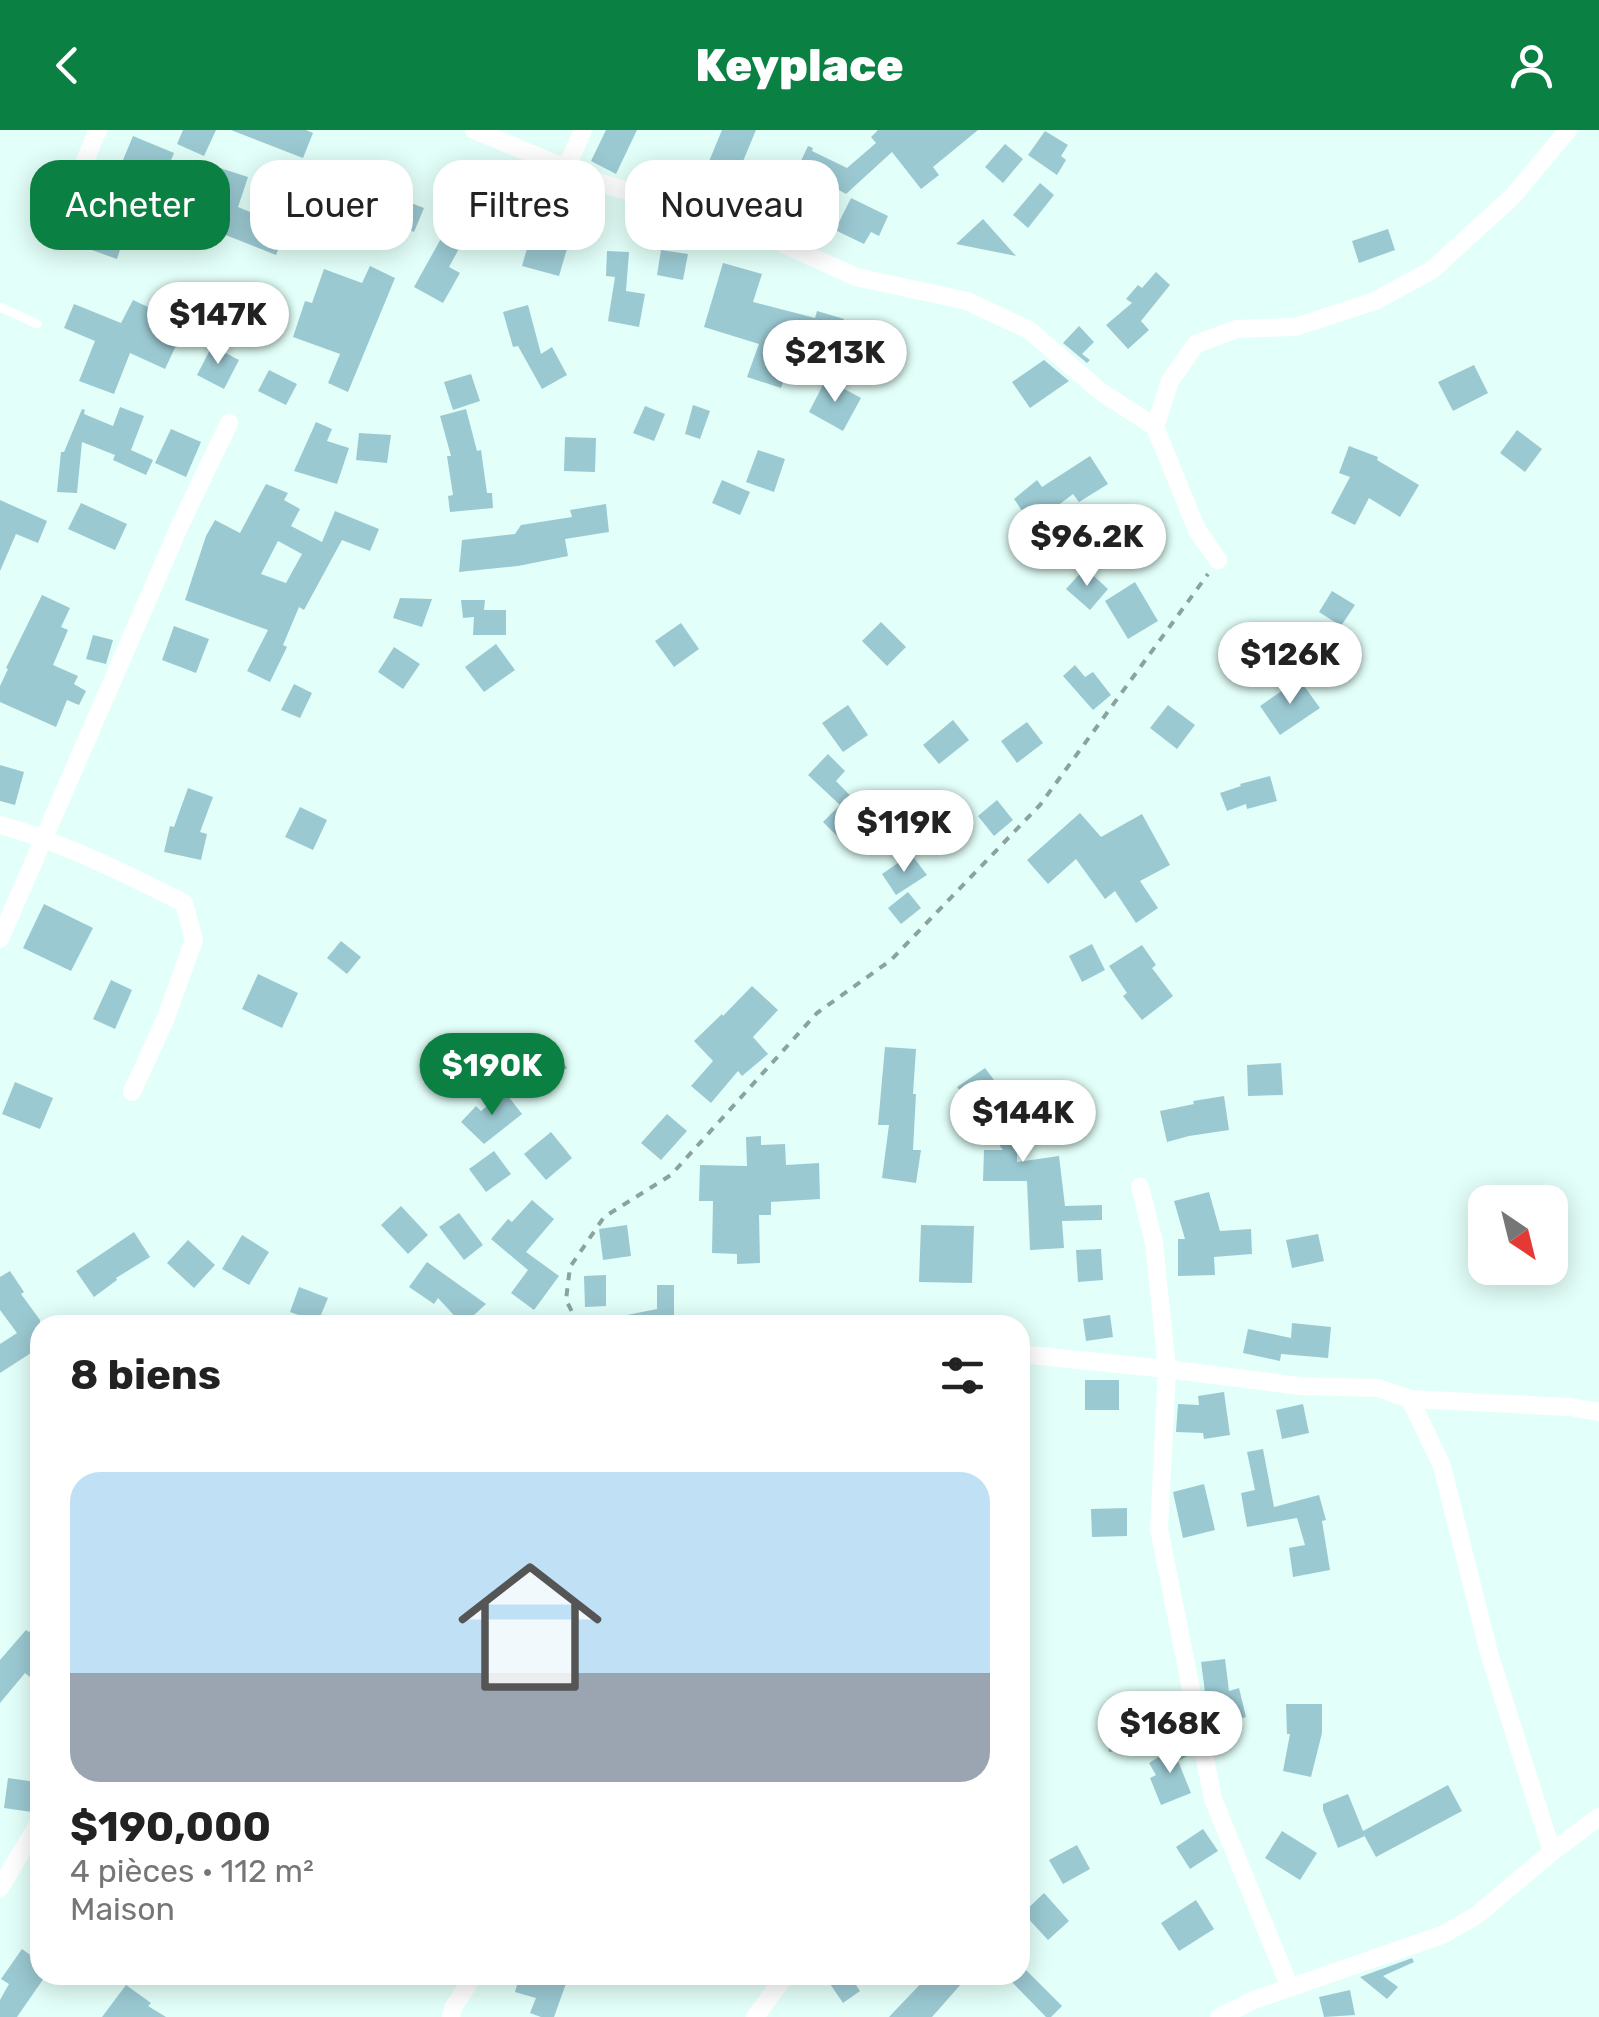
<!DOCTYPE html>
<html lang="fr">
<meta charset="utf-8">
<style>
body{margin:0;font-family:Rubik,sans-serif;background:#f6f6f6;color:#222;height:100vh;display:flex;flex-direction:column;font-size:38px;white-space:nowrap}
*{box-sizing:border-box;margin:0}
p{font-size:32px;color:#767676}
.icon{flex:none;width:55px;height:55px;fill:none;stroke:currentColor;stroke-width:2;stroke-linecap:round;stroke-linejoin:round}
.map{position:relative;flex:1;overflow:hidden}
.details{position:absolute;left:30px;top:1185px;width:1000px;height:670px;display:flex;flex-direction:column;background:#fff;border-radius:30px;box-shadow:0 5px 25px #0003}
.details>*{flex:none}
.banner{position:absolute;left:30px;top:30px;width:1000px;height:90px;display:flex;gap:20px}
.needle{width:65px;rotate:145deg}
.tools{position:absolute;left:1468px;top:1055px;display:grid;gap:20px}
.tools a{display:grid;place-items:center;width:100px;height:100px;border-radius:20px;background:#fff;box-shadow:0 5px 25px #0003;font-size:50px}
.price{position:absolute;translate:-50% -85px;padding:0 22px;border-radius:35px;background:#fff;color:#222;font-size:32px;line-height:65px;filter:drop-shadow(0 2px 5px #0008)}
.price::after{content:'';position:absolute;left:50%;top:60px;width:30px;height:22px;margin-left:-15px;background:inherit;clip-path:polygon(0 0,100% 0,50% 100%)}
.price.on{background:#0b8043;color:#fff}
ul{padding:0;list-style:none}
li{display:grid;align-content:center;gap:20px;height:530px;padding:0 40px}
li+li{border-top:2px solid #e0e0e0}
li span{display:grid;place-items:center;height:310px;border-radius:30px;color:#555}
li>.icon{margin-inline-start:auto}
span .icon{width:180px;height:180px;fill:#fffc;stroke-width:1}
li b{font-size:42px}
h2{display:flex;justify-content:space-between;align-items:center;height:120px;padding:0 40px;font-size:42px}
.tag{padding:0 35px;border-radius:30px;background:#fff;box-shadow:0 5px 25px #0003;font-size:35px;line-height:90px}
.tag.on{background:#0b8043;color:#fff}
header{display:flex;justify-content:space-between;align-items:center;height:130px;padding:0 40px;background:#0b8043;color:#fff;font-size:45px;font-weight:800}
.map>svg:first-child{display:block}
.building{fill:#9bc9d2;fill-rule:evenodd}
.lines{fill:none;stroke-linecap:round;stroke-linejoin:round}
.path{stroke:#8ba39e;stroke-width:4;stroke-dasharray:8 8;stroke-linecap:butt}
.service{stroke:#fff;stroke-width:9}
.minor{stroke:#fff;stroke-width:18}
</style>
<header><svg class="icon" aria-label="back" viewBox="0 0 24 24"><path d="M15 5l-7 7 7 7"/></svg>Keyplace<svg class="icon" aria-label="person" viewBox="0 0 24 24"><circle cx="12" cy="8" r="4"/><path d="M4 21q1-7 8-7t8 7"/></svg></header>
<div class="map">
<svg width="1599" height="1887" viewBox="0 0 1599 1887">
<rect width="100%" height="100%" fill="#e3fff9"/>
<!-- building -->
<g class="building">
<polygon points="183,0 216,0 204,26 177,14"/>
<polygon points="231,0 306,0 313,3 303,28"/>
<polygon points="606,0 637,0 616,44 591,31"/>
<polygon points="722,0 756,0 729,65 700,53"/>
<polygon points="878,0 978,0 933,37 939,45 921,59 892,22 846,64 808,43 799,86 752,76 760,42 792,50 808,16 813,18 812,21 847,38 876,13 871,7"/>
<polygon points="1045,1 1068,15 1061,26 1066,30 1057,45 1028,25"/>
<polygon points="133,6 174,23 164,47 123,30"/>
<polygon points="1005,14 1023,29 1003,53 985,37"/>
<polygon points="459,33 500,52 484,85 443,67"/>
<polygon points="220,38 248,47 238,77 257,85 252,97 282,110 276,125 195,93 207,64 210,66"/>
<polygon points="1040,53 1054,65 1028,98 1013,85"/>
<polygon points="851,68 888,86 879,106 871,102 864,114 835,100"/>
<polygon points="403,70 424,78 414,102 394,93"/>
<polygon points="983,89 1016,126 956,114"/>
<polygon points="98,92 126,101 117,129 89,119"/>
<polygon points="1388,99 1395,120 1359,133 1352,111"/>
<polygon points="532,101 569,112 559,146 522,136"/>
<polygon points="443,105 461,115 449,137 460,143 443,173 414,157"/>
<polygon points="661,120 688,124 683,150 657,145"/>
<polygon points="607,121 629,122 626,161 645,164 639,197 608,191 615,147 606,146"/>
<polygon points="723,133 762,144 753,172 815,188 817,181 844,189 836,215 792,203 786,229 790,231 781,258 747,247 759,214 704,197"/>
<polygon points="370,136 395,148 348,262 328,253 340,224 293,207 305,171 312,173 324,139 362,153"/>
<polygon points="1156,142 1170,155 1141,191 1149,200 1128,219 1106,195 1132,173 1126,169 1138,155 1142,158"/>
<polygon points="133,170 161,183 157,192 181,205 165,239 130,223 114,264 79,251 95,211 64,198 74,174 121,193"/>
<polygon points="528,175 541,224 552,217 567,245 542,259 518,216 513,217 503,182"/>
<polygon points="1079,196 1094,212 1082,224 1090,230 1087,233 1063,213"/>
<polygon points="212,216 239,230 224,259 197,245"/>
<polygon points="1044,230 1069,251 1030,278 1012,252"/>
<polygon points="1474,235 1488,263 1453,281 1438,252"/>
<polygon points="269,240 297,254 286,275 258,261"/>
<polygon points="471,244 480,271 453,280 444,252"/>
<polygon points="826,249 861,268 843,301 809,282"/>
<polygon points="693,275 710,281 700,309 685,304"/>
<polygon points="645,276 665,284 654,311 633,303"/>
<polygon points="120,277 144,286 131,320 153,330 146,345 113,330 115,325 82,312 77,363 57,362 61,322 64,322 82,279 85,280 84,284 113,296"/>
<polygon points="466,279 477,321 481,320 487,363 492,363 493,378 450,382 448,366 453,365 447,326 451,326 440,286"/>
<polygon points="316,292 332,299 327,311 349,318 337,354 294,341"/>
<polygon points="171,299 201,312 186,347 155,333"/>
<polygon points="1517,300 1542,319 1525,342 1500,323"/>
<polygon points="359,303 391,305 387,333 356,330"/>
<polygon points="565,307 596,308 595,342 564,341"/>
<polygon points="1349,316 1378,327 1377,330 1419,355 1400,387 1369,368 1355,395 1331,383 1350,347 1339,343"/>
<polygon points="758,320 785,329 774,362 746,352"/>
<polygon points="1090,326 1108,354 1079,372 1073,364 1032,395 1014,369 1037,350 1042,357"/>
<polygon points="722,350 750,362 740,385 712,373"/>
<path d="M266 354 288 363 284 370 300 379 291 396 322 412 335 381 379 399 370 421 342 410 304 480 299 477 283 515 287 517 270 552 247 541 268 500 185 470 206 406 215 390 240 403ZM278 411 302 424 286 453 261 444Z"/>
<polygon points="0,370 47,391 38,413 16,404 0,441"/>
<polygon points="81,373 127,394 115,420 68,399"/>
<polygon points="606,374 609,402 565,409 568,426 518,436 459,442 462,410 515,404 521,395 572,387 570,380"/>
<polygon points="1085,438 1108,459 1090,480 1066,459"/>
<polygon points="1135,452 1158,491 1128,509 1105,471"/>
<polygon points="1332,461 1355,475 1341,496 1319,482"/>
<polygon points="42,465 70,478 61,497 68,500 53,535 78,546 74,554 86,561 79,575 67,570 56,597 0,572 0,556 8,539 6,538"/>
<polygon points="400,468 432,469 422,497 393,488"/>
<polygon points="461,470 485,470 484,480 506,480 506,505 473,505 474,487 463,488"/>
<polygon points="881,492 906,517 887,536 862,511"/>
<polygon points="681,493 699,519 674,537 655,511"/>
<polygon points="174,496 209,509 196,543 162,530"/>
<polygon points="93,505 113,510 106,534 86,529"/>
<polygon points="496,514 515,540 484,562 465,537"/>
<polygon points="394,517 420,534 403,559 378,542"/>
<polygon points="1075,535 1085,547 1093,542 1111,565 1093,580 1063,546"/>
<polygon points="1299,549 1320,578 1280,605 1260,576"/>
<polygon points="294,554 312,563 300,588 281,580"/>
<polygon points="848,575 868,605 843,622 822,593"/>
<polygon points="1168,575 1195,595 1177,619 1150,598"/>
<polygon points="953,590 969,610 939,634 923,615"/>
<polygon points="1027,592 1043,613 1017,633 1001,611"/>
<polygon points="828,624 845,641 836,651 877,693 850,719 823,692 840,675 808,645"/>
<polygon points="0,635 24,642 15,675 0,671"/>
<polygon points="1270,646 1277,671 1247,679 1246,674 1227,681 1220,663 1241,656 1240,654"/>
<polygon points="188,658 213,667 200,702 207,704 201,730 164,722 170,696 174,697"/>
<polygon points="997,670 1013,690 994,706 978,686"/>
<polygon points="300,677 327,690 313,720 285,707"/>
<polygon points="1080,683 1101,707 1142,684 1170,735 1140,751 1158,778 1136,793 1115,761 1105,769 1076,729 1048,754 1027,730"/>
<polygon points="911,724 927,745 896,765 882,744"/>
<polygon points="908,762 921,778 901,794 888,778"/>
<polygon points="44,774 93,798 71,841 23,818"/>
<polygon points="341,811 361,827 347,844 327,828"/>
<polygon points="1092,814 1105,840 1082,852 1069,826"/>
<polygon points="1142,815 1156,835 1152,838 1173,866 1142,890 1123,866 1127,863 1109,836"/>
<polygon points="258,844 298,863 282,898 242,879"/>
<polygon points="111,850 132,860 115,899 93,889"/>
<polygon points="752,856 778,880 753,907 768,924 742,946 738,941 711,973 691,956 713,931 694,911 722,884 723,886"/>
<polygon points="542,905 567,938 538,959 514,928"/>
<polygon points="885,917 916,919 913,964 916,964 913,1020 921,1020 916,1053 882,1048 889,995 878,995"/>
<polygon points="1281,933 1283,965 1248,966 1247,935"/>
<polygon points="985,938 1027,994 1017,1001 1017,1032 1059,1026 1065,1076 1102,1075 1102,1090 1062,1091 1064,1118 1030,1120 1027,1051 983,1051 984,1020 1003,1020 957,957"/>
<polygon points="15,952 53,968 40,999 2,984"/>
<polygon points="505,962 522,984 484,1014 461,992 476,976 481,981"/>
<polygon points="1224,966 1229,1000 1189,1006 1167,1012 1160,981 1194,974 1193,971"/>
<polygon points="667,984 687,1001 661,1030 641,1013"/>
<polygon points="551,1002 572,1028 546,1050 524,1024"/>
<polygon points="761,1006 761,1015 785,1014 786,1035 819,1033 820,1069 771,1072 771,1085 759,1085 760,1133 737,1134 737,1124 712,1123 713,1071 699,1071 700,1035 747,1036 746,1007"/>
<polygon points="494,1021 511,1044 486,1062 469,1039"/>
<polygon points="1209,1062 1220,1101 1251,1099 1252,1124 1214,1127 1215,1145 1178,1146 1178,1109 1185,1109 1174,1071"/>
<polygon points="532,1070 554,1089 526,1122 559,1146 534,1180 511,1163 528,1140 491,1109 508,1089 512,1092"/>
<polygon points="401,1076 428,1105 408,1124 381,1095"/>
<polygon points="459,1083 483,1115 464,1130 439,1097"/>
<polygon points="627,1095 631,1126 603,1130 599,1099"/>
<polygon points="921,1095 974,1096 972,1153 919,1152"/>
<polygon points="134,1102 150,1127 116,1148 117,1150 94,1167 76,1141"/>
<polygon points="1318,1104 1324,1131 1292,1138 1286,1110"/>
<polygon points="242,1105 269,1122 249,1155 222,1139"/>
<polygon points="188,1110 215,1135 194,1158 167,1133"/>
<polygon points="1101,1119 1103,1150 1078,1152 1076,1120"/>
<polygon points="427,1132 486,1174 463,1195 438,1168 434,1174 409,1157"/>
<polygon points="10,1141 24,1162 21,1164 40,1190 40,1235 31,1223 0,1243 0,1214 17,1203 0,1180 0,1147"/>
<polygon points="606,1145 606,1176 585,1177 584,1146"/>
<polygon points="657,1155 674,1155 674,1195 612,1195 612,1188 657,1179"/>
<polygon points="299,1157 328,1168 318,1192 290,1182"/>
<polygon points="1110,1185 1113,1207 1086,1211 1083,1189"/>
<polygon points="1292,1193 1331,1197 1328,1228 1281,1224 1280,1231 1243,1223 1248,1199 1291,1208"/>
<rect x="1085" y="1250" width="34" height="30"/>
<polygon points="1224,1262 1230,1305 1204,1309 1203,1303 1176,1302 1178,1274 1199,1275 1198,1266"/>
<polygon points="1303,1274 1309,1303 1282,1309 1276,1280"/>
<polygon points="1263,1319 1274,1377 1319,1365 1326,1390 1322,1391 1330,1440 1293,1447 1289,1418 1305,1415 1297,1388 1247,1397 1241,1363 1255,1360 1247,1322"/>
<polygon points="1204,1354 1215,1400 1183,1408 1173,1362"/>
<polygon points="1127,1378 1127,1406 1092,1407 1091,1379"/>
<polygon points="40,1487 40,1536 30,1547 25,1543 0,1573 0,1530 26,1500 29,1502"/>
<polygon points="1225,1529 1229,1561 1239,1558 1246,1587 1218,1594 1210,1561 1205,1562 1201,1532"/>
<polygon points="1286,1574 1322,1574 1322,1603 1311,1647 1283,1641 1290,1604 1287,1604"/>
<polygon points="1128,1589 1132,1619 1109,1622 1105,1592"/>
<polygon points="1182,1613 1189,1625 1178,1631 1191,1663 1161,1675 1150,1648 1156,1645 1149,1633"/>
<polygon points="8,1648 36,1652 32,1682 4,1678"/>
<polygon points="1448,1655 1462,1681 1376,1727 1364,1705 1365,1706 1338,1718 1323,1680 1323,1674 1348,1664 1363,1701"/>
<polygon points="1203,1699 1218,1721 1190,1739 1176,1717"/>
<polygon points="1282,1701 1317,1723 1300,1750 1265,1728"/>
<polygon points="1077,1715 1090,1739 1063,1754 1049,1730"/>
<polygon points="1044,1763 1069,1791 1048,1810 1023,1783"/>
<polygon points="1196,1770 1214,1799 1179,1821 1161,1793"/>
<polygon points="22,1819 40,1832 40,1845 46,1845 17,1887 0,1887 0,1870 9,1854 1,1849"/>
<polygon points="1412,1828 1414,1832 1383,1846 1398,1857 1387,1869 1360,1847"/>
<polygon points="1024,1838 1062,1876 1051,1887 1046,1887 1011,1851 1017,1845 1020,1845"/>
<polygon points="520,1845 569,1845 554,1887 541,1887 530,1883 536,1868 515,1862"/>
<polygon points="824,1845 849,1845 860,1861 843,1873"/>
<polygon points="929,1845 969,1845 932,1887 889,1887"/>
<polygon points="126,1855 151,1873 148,1876 166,1887 102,1887"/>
<polygon points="1350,1860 1355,1885 1324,1887 1319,1867"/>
</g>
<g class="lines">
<!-- path -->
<polyline class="path" points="579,1195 566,1170 570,1137 604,1087 671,1045 817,883 891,830 1040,675 1208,444"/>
<!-- service -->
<polyline class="service" points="0,177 37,194"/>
<!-- minor -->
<g class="minor">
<polyline points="474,0 607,55 735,92 856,147 967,171 1029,200 1100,261 1155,297 1197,400 1218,430"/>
<polyline points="83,35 98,0"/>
<polyline points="566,38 583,0"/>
<polyline points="1155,297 1170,251 1196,214 1237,199 1295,197 1375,171 1432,140 1513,66 1568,0"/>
<path d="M0 695C65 713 124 743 184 773L194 810 165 890 132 962"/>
<polyline points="0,809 181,393 229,293"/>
<polyline points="1140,1057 1154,1113 1167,1239 1159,1399 1213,1669 1290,1858"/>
<polyline points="1020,1224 1167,1239 1300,1256 1378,1258 1410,1269 1442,1336 1489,1523 1552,1722"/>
<polyline points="1410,1269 1570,1277 1599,1282"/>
<polyline points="0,1758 40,1691"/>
<polyline points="451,1887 453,1878 474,1845"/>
<polyline points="755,1887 786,1845"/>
<polyline points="1219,1887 1254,1870 1442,1805 1477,1785 1552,1722 1599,1687"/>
</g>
</g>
</svg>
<div class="tools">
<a><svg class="needle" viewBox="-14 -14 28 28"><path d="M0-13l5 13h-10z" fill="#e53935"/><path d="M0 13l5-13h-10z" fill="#767676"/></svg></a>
</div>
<b class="price" style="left:218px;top:237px">$147K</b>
<b class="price" style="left:835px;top:275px">$213K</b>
<b class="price" style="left:1087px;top:459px">$96.2K</b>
<b class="price" style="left:1290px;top:577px">$126K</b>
<b class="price" style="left:904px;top:745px">$119K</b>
<b class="price on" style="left:492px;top:988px">$190K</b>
<b class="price" style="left:1023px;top:1035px">$144K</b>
<b class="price" style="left:1170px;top:1646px">$168K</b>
<div class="banner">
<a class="tag on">Acheter</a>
<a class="tag">Louer</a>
<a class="tag">Filtres</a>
<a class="tag">Nouveau</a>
</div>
<section class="details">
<h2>8 biens<svg class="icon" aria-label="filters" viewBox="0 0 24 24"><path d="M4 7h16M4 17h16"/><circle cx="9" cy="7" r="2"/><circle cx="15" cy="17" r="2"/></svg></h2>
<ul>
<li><span style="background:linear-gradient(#bfe0f5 65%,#9aa5b1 0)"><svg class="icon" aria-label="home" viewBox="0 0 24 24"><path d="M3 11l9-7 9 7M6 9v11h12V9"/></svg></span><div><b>$190,000</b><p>4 pièces · 112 m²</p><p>Maison</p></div></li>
</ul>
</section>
</div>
